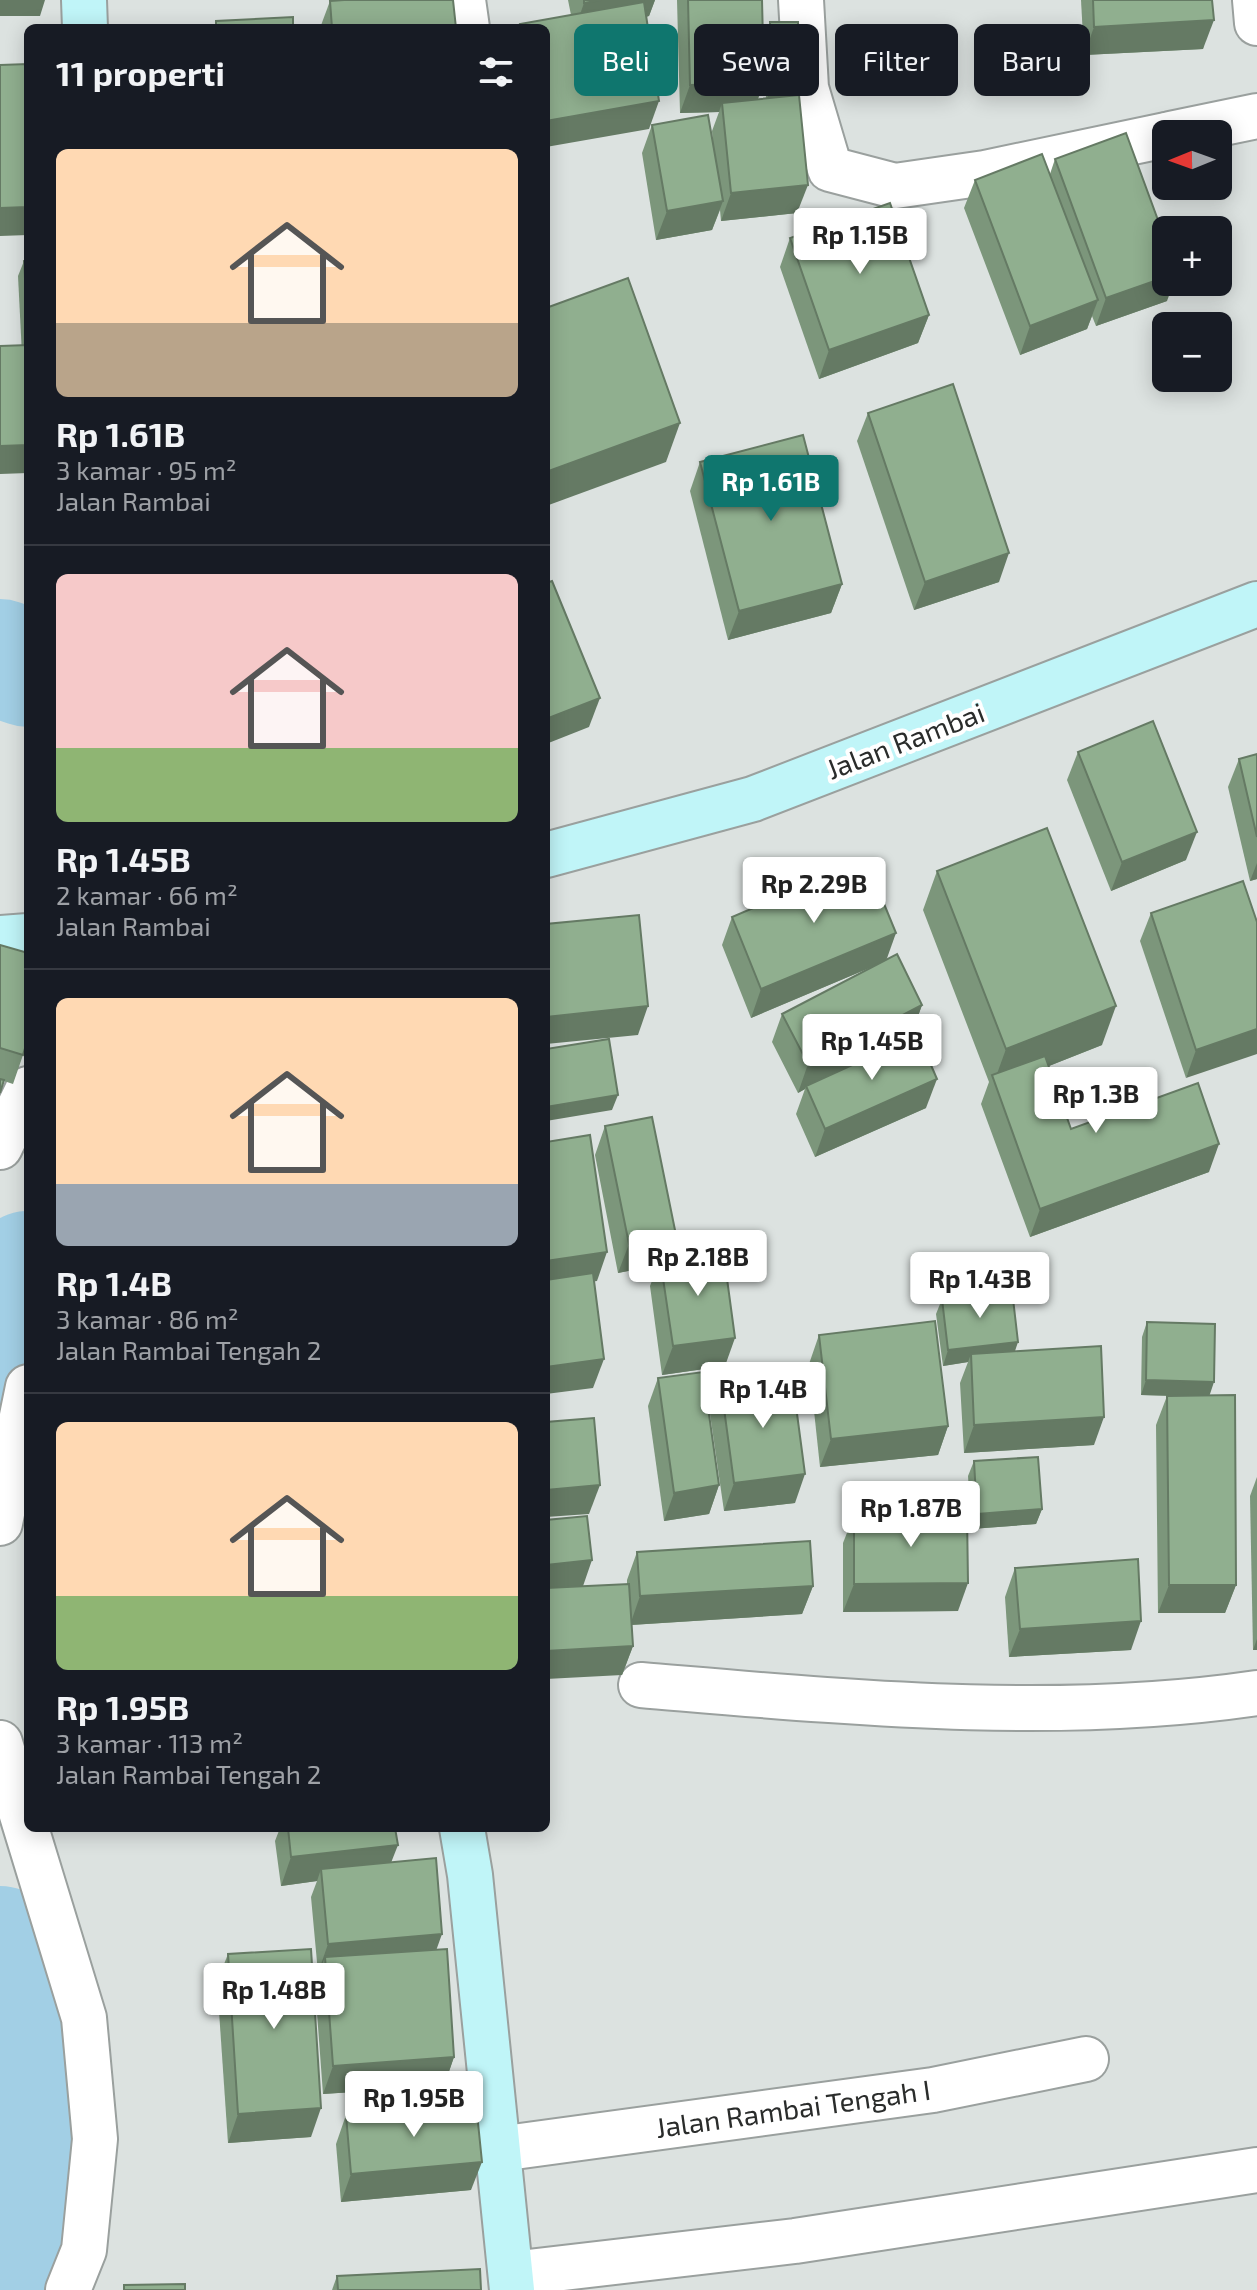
<!DOCTYPE html>
<html lang="id">
<meta charset="utf-8">
<style>
body{margin:0;font-family:"Exo 2",sans-serif;background:#242831;color:#f1f3f6;height:100vh;display:flex;flex-direction:column;font-size:30px;white-space:nowrap}
*{box-sizing:border-box;margin:0}
p{font-size:26px;color:#9ea1a6}
.icon{flex:none;width:44px;height:44px;fill:none;stroke:currentColor;stroke-width:2;stroke-linecap:round;stroke-linejoin:round}
.map{position:relative;flex:1;overflow:hidden}
.side{position:absolute;left:24px;top:24px;width:526px;height:1808px;display:flex;flex-direction:column;background:#171b24;border-radius:12px;box-shadow:0 4px 20px #0003}
.side>*{flex:none}
.top-card{position:absolute;left:574px;top:24px;width:562px;height:72px;display:flex;gap:16px}
.needle{width:52px;rotate:269deg}
.controls{position:absolute;left:1152px;top:120px;display:grid;gap:16px}
.controls a{display:grid;place-items:center;width:80px;height:80px;border-radius:12px;background:#171b24;box-shadow:0 4px 20px #0003;font-size:40px}
.price{position:absolute;translate:-50% -68px;padding:0 18px;border-radius:8px;background:#fff;color:#222;font-size:26px;line-height:52px;filter:drop-shadow(0 2px 4px #0008)}
.price::after{content:'';position:absolute;left:50%;top:48px;width:24px;height:18px;margin-left:-12px;background:inherit;clip-path:polygon(0 0,100% 0,50% 100%)}
.price.on{background:#0f766e;color:#fff}
ul{padding:0;list-style:none}
li{display:grid;align-content:center;gap:16px;height:424px;padding:0 32px}
li+li{border-top:2px solid #363941}
li span{display:grid;place-items:center;height:248px;border-radius:12px;color:#555}
li>.icon{margin-inline-start:auto}
span .icon{width:144px;height:144px;fill:#fffc;stroke-width:1}
li b{font-size:34px}
h2{display:flex;justify-content:space-between;align-items:center;height:96px;padding:0 32px;font-size:34px}
.tag{padding:0 28px;border-radius:12px;background:#171b24;box-shadow:0 4px 20px #0003;font-size:28px;line-height:72px}
.tag.on{background:#0f766e;color:#fff}
.map>svg:first-child{display:block}
.lines{fill:none;stroke-linecap:round;stroke-linejoin:round}
.river{stroke:#a2cfe5;stroke-width:118}
.street-casing{stroke:#9aa09e;stroke-width:48}
.secondary-casing{stroke:#9aa09e;stroke-width:48}
.street{stroke:#fff;stroke-width:44}
.secondary{stroke:#c0f5f8;stroke-width:44}
.wall{fill:#7c967b}
.shaded-wall{fill:#657a64}
.building{fill:#90af8f;stroke:#657a64;stroke-width:2}
.labels{text-anchor:middle;dominant-baseline:central;stroke-width:8;stroke-linejoin:round;paint-order:stroke}
.street-label{font-size:28px;fill:#2a2c2b;stroke:#fff}
</style>
<div class="map">
<svg width="1257" height="2290" viewBox="0 0 1257 2290">
<rect width="100%" height="100%" fill="#dce2e0"/>
<g class="lines">
<!-- river -->
<g class="river">
<polyline points="0,658 28,668"/>
<polyline points="0,1349 28,1270"/>
<path d="M0 1945C34 2059 29 2174 19 2290"/>
</g>
<defs>
<g id="street">
<polyline points="463,0 467,28"/>
<polyline points="801,0 806,88 830,169 895,186 985,173 1166,135"/>
<polyline points="1255,0 1257,23"/>
<polyline points="1170,134 1257,116"/>
<polyline points="0,1147 28,1089"/>
<polyline points="0,1523 28,1387"/>
<path d="M641 1685C845 1702 1053 1723 1257 1693"/>
<polyline points="0,1743 84,2018 95,2139 84,2250 68,2290"/>
<polyline points="499,2149 933,2090 1086,2059"/>
<polyline points="511,2274 795,2241 1257,2170"/>
</g>
<g id="secondary">
<polyline points="84,0 85,28"/>
<polyline points="546,855 753,799 1257,604"/>
<polyline points="0,938 28,936"/>
<polyline points="462,1828 470,1875 512,2290"/>
</g>
</defs>
<!-- street casing -->
<use href="#street" class="street-casing"/>
<!-- secondary casing -->
<use href="#secondary" class="secondary-casing"/>
<!-- street -->
<use href="#street" class="street"/>
<!-- secondary -->
<use href="#secondary" class="secondary"/>
</g>
<!-- wall -->
<g class="wall">
<polygon points="568,0 655,0 649,16 646,17 649,129 546,28 519,28 520,24 571,15"/>
<polygon points="677,0 762,0 764,83 758,99 766,98 764,37 770,22 796,95 797,213 721,221 720,210 712,230 656,240 642,153 652,125 713,143 712,131 719,112 680,113"/>
<polygon points="1081,0 1212,0 1203,49 1084,55"/>
<polygon points="330,1 456,28 320,28"/>
<polygon points="1055,159 1167,301 1096,326 1092,316 1087,329 1020,355 964,208 975,180 1050,174"/>
<polygon points="790,238 929,315 918,343 819,379 780,267"/>
<polygon points="28,260 28,473 18,276 24,261"/>
<polygon points="868,413 999,582 914,610 857,441"/>
<polygon points="700,462 842,584 831,613 728,640 690,491"/>
<polygon points="1078,752 1186,860 1111,891 1067,780"/>
<polygon points="1257,754 1257,879 1250,881 1228,787 1239,759"/>
<polygon points="937,871 1102,1045 1049,1066 1071,1129 1209,1172 1030,1237 981,1104 989,1082 923,910"/>
<polygon points="1151,913 1257,922 1186,1078 1140,941"/>
<polygon points="732,917 886,960 922,1005 912,1033 842,1070 926,1108 815,1157 796,1114 805,1089 798,1093 772,1042 782,1014 874,966 751,1018 722,945"/>
<polygon points="0,945 23,1055 13,1084 4,1081 0,1093"/>
<polygon points="605,1126 668,1257 725,1366 662,1375 650,1286 658,1265 618,1273 595,1155"/>
<polygon points="942,1299 1014,1352 1094,1445 964,1453 960,1383 968,1362 943,1366 936,1314"/>
<polygon points="1147,1322 1209,1396 1236,1585 1225,1613 1158,1613 1156,1425 1167,1396 1184,1396 1141,1395 1142,1337"/>
<polygon points="819,1335 948,1426 938,1455 820,1467 809,1364"/>
<polygon points="658,1378 719,1485 709,1514 664,1521 648,1406"/>
<polygon points="721,1386 795,1503 724,1511 710,1414"/>
<polygon points="974,1461 1042,1509 1036,1524 971,1529 968,1476"/>
<polygon points="1257,1477 1257,1650 1253,1650 1250,1496"/>
<polygon points="854,1515 958,1611 843,1612 843,1543"/>
<polygon points="637,1552 813,1586 802,1614 631,1625 633,1646 622,1675 583,1586 627,1584 627,1580"/>
<polygon points="1015,1568 1131,1650 1009,1657 1005,1597"/>
<polygon points="280,1828 395,1828 391,1862 436,1950 454,2057 444,2086 323,2094 315,1986 319,1973 318,1973 311,1897 317,1881 281,1886 275,1841"/>
<polygon points="228,1954 311,2137 228,2143 217,1982"/>
<polygon points="346,2115 471,2190 341,2202 336,2144"/>
<polygon points="337,2276 481,2290 332,2290"/>
</g>
<!-- shaded-wall -->
<g class="shaded-wall">
<polygon points="0,0 45,0 40,16 0,16"/>
<polygon points="601,0 655,0 649,16 574,32 584,3"/>
<polygon points="1214,20 1203,49 1084,55 1094,27"/>
<polygon points="764,83 753,111 722,103 719,112 680,113 690,85"/>
<polygon points="800,85 794,101 766,101 772,86"/>
<polygon points="659,101 649,129 546,147 546,121"/>
<polygon points="808,185 797,213 721,221 731,193"/>
<polygon points="723,201 712,230 656,240 667,211"/>
<polygon points="28,207 28,235 0,236 0,208"/>
<polygon points="1166,277 1166,282 1174,282 1167,301 1096,326 1106,298"/>
<polygon points="1098,300 1087,329 1020,355 1030,326"/>
<polygon points="929,315 918,343 819,379 829,350"/>
<polygon points="28,333 28,347 23,347"/>
<polygon points="680,423 666,462 546,506 546,472"/>
<polygon points="28,445 28,473 0,474 0,446"/>
<polygon points="1009,553 999,582 914,610 925,582"/>
<polygon points="842,584 831,613 728,640 739,611"/>
<polygon points="600,698 589,727 546,744 546,719"/>
<polygon points="1197,832 1186,860 1111,891 1122,862"/>
<polygon points="1257,863 1257,879 1250,881"/>
<polygon points="896,933 886,961 751,1018 761,989"/>
<polygon points="922,1005 912,1033 807,1088 806,1086 805,1089 798,1093 808,1064"/>
<polygon points="648,1006 638,1035 546,1044 546,1017"/>
<polygon points="1116,1006 1102,1045 996,1087 994,1082 1006,1049"/>
<polygon points="1257,1029 1257,1054 1186,1078 1196,1050"/>
<polygon points="937,1079 926,1108 815,1157 825,1129"/>
<polygon points="618,1095 612,1110 546,1121 546,1107"/>
<polygon points="1219,1144 1209,1172 1030,1237 1040,1209"/>
<polygon points="676,1235 666,1263 660,1258 658,1265 618,1273 629,1244"/>
<polygon points="607,1252 597,1281 546,1288 546,1261"/>
<polygon points="735,1338 725,1366 662,1375 673,1346"/>
<polygon points="1018,1342 1013,1357 971,1354 968,1362 943,1366 948,1350"/>
<polygon points="604,1359 593,1388 546,1394 546,1367"/>
<polygon points="1146,1380 1214,1382 1209,1397 1141,1395"/>
<polygon points="1104,1417 1094,1445 964,1453 974,1425"/>
<polygon points="948,1426 938,1455 820,1467 831,1439"/>
<polygon points="805,1474 795,1503 724,1511 734,1483"/>
<polygon points="600,1485 589,1514 546,1517 546,1490"/>
<polygon points="719,1485 709,1514 664,1521 674,1493"/>
<polygon points="1042,1509 1036,1524 971,1529 977,1514"/>
<polygon points="592,1560 582,1589 546,1592 546,1565"/>
<polygon points="968,1583 958,1611 843,1612 854,1584"/>
<polygon points="1169,1585 1236,1585 1225,1613 1158,1613"/>
<polygon points="813,1586 802,1614 630,1625 640,1596"/>
<polygon points="1141,1621 1131,1650 1009,1657 1020,1629"/>
<polygon points="1257,1639 1257,1650 1253,1650"/>
<polygon points="633,1646 622,1675 546,1679 546,1651"/>
<polygon points="178,1828 234,1828 177,1830"/>
<polygon points="398,1845 387,1873 321,1869 317,1881 281,1886 291,1857"/>
<polygon points="442,1934 432,1962 325,1957 319,1973 318,1973 328,1944"/>
<polygon points="454,2057 444,2086 323,2094 333,2066"/>
<polygon points="321,2108 311,2137 228,2143 238,2114"/>
<polygon points="482,2162 471,2190 341,2202 351,2174"/>
</g>
<!-- building -->
<g class="building">
<polygon points="344,0 453,0 456,28 332,28 330,1"/>
<polygon points="584,0 601,0 584,3"/>
<polygon points="688,0 762,0 764,83 690,85"/>
<polygon points="1093,0 1212,0 1214,20 1094,27"/>
<polygon points="644,2 659,101 546,121 546,28 521,28 520,24"/>
<polygon points="293,17 293,28 216,28 216,21"/>
<polygon points="770,22 798,22 800,85 772,86"/>
<polygon points="28,64 28,207 0,208 0,65"/>
<polygon points="799,95 808,185 731,193 722,103"/>
<polygon points="708,115 723,201 667,211 652,125"/>
<polygon points="1126,133 1166,242 1166,277 1106,298 1055,159"/>
<polygon points="1042,154 1098,300 1030,326 975,180"/>
<polygon points="890,203 929,315 829,350 790,238"/>
<polygon points="28,260 28,329 24,261"/>
<polygon points="628,278 680,423 546,472 546,308"/>
<polygon points="28,345 28,445 0,446 0,346"/>
<polygon points="953,384 1009,553 925,582 868,413"/>
<polygon points="803,435 842,584 739,611 700,462"/>
<polygon points="552,581 600,698 546,719 546,583"/>
<polygon points="1153,721 1197,832 1122,862 1078,752"/>
<polygon points="1257,754 1257,837 1239,759"/>
<polygon points="1047,828 1116,1006 1006,1049 937,871"/>
<polygon points="866,860 896,933 761,989 732,917"/>
<polygon points="1243,881 1257,922 1257,1029 1196,1050 1151,913"/>
<polygon points="639,915 648,1006 546,1017 546,924"/>
<polygon points="0,945 28,953 28,1038 23,1055 0,1048"/>
<polygon points="897,954 922,1005 808,1064 782,1014"/>
<polygon points="918,1035 937,1079 825,1129 806,1086"/>
<polygon points="609,1039 618,1095 546,1107 546,1049"/>
<polygon points="1045,1056 1071,1129 1198,1083 1219,1144 1040,1209 992,1075"/>
<polygon points="0,1079 4,1080 0,1093"/>
<polygon points="652,1117 676,1235 629,1244 605,1126"/>
<polygon points="590,1135 607,1252 546,1261 546,1142"/>
<polygon points="723,1249 735,1338 673,1346 660,1258"/>
<polygon points="593,1273 604,1359 546,1367 546,1280"/>
<polygon points="1012,1290 1018,1342 948,1350 942,1299"/>
<polygon points="935,1321 948,1426 831,1439 819,1335"/>
<polygon points="1147,1322 1215,1324 1214,1382 1146,1380"/>
<polygon points="1101,1346 1104,1417 974,1425 971,1354"/>
<polygon points="703,1372 719,1485 674,1493 658,1378"/>
<polygon points="792,1376 805,1474 734,1483 721,1386"/>
<polygon points="1235,1395 1236,1585 1169,1585 1167,1396"/>
<polygon points="594,1418 600,1485 546,1490 546,1422"/>
<polygon points="1038,1457 1042,1509 977,1514 974,1461"/>
<polygon points="967,1514 968,1583 854,1584 854,1515"/>
<polygon points="587,1516 592,1560 546,1565 546,1520"/>
<polygon points="810,1541 813,1586 640,1596 637,1552"/>
<polygon points="1138,1559 1141,1621 1020,1629 1015,1568"/>
<polygon points="629,1584 633,1646 546,1651 546,1588"/>
<polygon points="288,1828 395,1828 398,1845 291,1857"/>
<polygon points="436,1858 442,1934 328,1944 321,1869"/>
<polygon points="311,1949 321,2108 238,2114 228,1954"/>
<polygon points="447,1949 454,2057 333,2066 325,1957"/>
<polygon points="476,2103 482,2162 351,2174 346,2115"/>
<polygon points="480,2269 481,2290 338,2290 337,2276"/>
<polygon points="185,2284 185,2290 124,2290 124,2285"/>
</g>
<g class="labels">
<!-- street labels -->
<g class="street-label">
<text transform="translate(905 740) rotate(-21)">Jalan Rambai</text>
<text transform="translate(793 2108) rotate(-8)">Jalan Rambai Tengah I</text>
</g>
</g>
</svg>
<div class="controls">
<a><svg class="needle" viewBox="-14 -14 28 28"><path d="M0-13l5 13h-10z" fill="#e53935"/><path d="M0 13l5-13h-10z" fill="#9ea1a6"/></svg></a>
<a>+</a>
<a>−</a>
</div>
<b class="price" style="left:860px;top:276px">Rp 1.15B</b>
<b class="price on" style="left:771px;top:523px">Rp 1.61B</b>
<b class="price" style="left:814px;top:925px">Rp 2.29B</b>
<b class="price" style="left:872px;top:1082px">Rp 1.45B</b>
<b class="price" style="left:1096px;top:1135px">Rp 1.3B</b>
<b class="price" style="left:698px;top:1298px">Rp 2.18B</b>
<b class="price" style="left:980px;top:1320px">Rp 1.43B</b>
<b class="price" style="left:763px;top:1430px">Rp 1.4B</b>
<b class="price" style="left:911px;top:1549px">Rp 1.87B</b>
<b class="price" style="left:274px;top:2031px">Rp 1.48B</b>
<b class="price" style="left:414px;top:2139px">Rp 1.95B</b>
<div class="top-card">
<a class="tag on">Beli</a>
<a class="tag">Sewa</a>
<a class="tag">Filter</a>
<a class="tag">Baru</a>
</div>
<section class="side">
<h2>11 properti<svg class="icon" aria-label="filters" viewBox="0 0 24 24"><path d="M4 7h16M4 17h16"/><circle cx="9" cy="7" r="2"/><circle cx="15" cy="17" r="2"/></svg></h2>
<ul>
<li><span style="background:linear-gradient(#ffd9b3 70%,#b9a48a 0)"><svg class="icon" aria-label="home" viewBox="0 0 24 24"><path d="M3 11l9-7 9 7M6 9v11h12V9"/></svg></span><div><b>Rp 1.61B</b><p>3 kamar · 95 m²</p><p>Jalan Rambai</p></div></li>
<li><span style="background:linear-gradient(#f6c9c9 70%,#8fb573 0)"><svg class="icon" aria-label="home" viewBox="0 0 24 24"><path d="M3 11l9-7 9 7M6 9v11h12V9"/></svg></span><div><b>Rp 1.45B</b><p>2 kamar · 66 m²</p><p>Jalan Rambai</p></div></li>
<li><span style="background:linear-gradient(#ffd9b3 75%,#9aa5b1 0)"><svg class="icon" aria-label="home" viewBox="0 0 24 24"><path d="M3 11l9-7 9 7M6 9v11h12V9"/></svg></span><div><b>Rp 1.4B</b><p>3 kamar · 86 m²</p><p>Jalan Rambai Tengah 2</p></div></li>
<li><span style="background:linear-gradient(#ffd9b3 70%,#8fb573 0)"><svg class="icon" aria-label="home" viewBox="0 0 24 24"><path d="M3 11l9-7 9 7M6 9v11h12V9"/></svg></span><div><b>Rp 1.95B</b><p>3 kamar · 113 m²</p><p>Jalan Rambai Tengah 2</p></div></li>
</ul>
</section>
</div>
